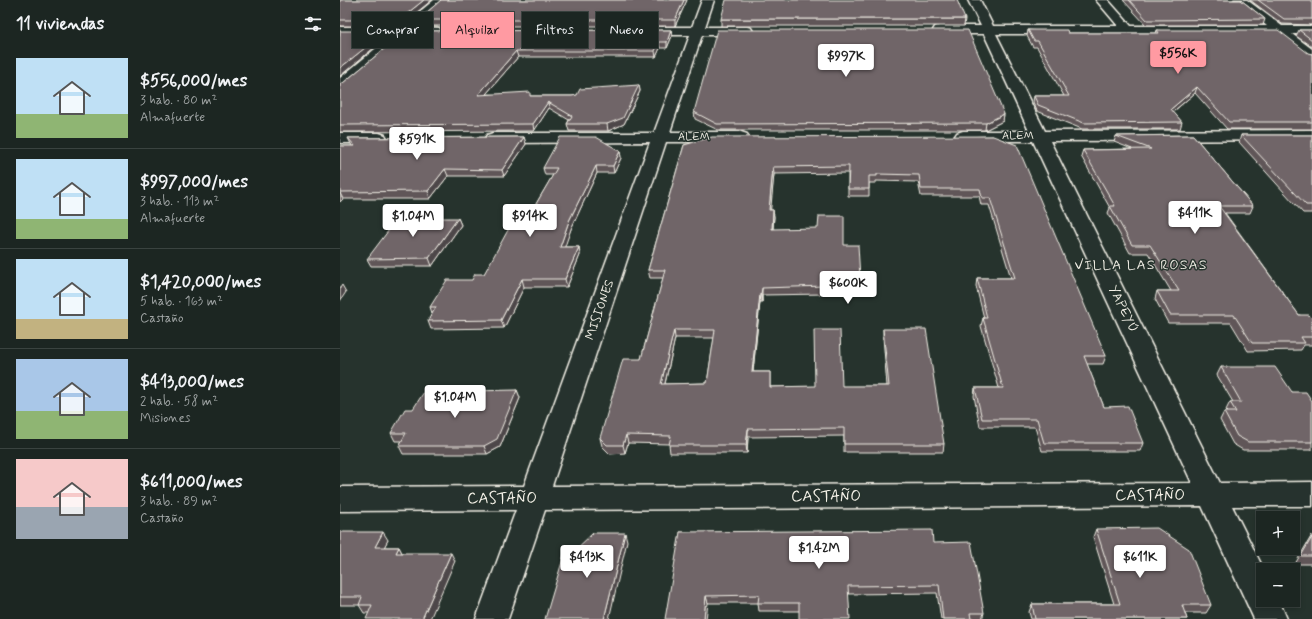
<!DOCTYPE html>
<html lang="es">
<meta charset="utf-8">
<style>
body{margin:0;font-family:Mynerve,sans-serif;background:#252e2a;color:#f1f3f6;height:100vh;display:flex;flex-direction:column;font-size:15px;white-space:nowrap}
*{box-sizing:border-box;margin:0}
p{font-size:13px;color:#a0a5a5}
.icon{flex:none;width:22px;height:22px;fill:none;stroke:currentColor;stroke-width:2;stroke-linecap:round;stroke-linejoin:round}
.map{position:relative;flex:1;overflow:hidden}
.panel{display:flex;flex-direction:column;background:#1c2622;width:340px}
.panel>*{flex:none}
.banner{position:absolute;left:12px;top:12px;width:380px;height:36px;display:flex;gap:8px}
.tools{position:absolute;left:916px;top:511px;display:grid;gap:8px}
.tools a{display:grid;place-items:center;width:44px;height:44px;border-radius:0px;background:#1c2622;box-shadow:0 2px 6px #0003,0 0 0 1px #3a4340;font-size:20px}
.price{position:absolute;translate:-50% -34px;padding:0 9px;border-radius:4px;background:#fff;color:#222;font-size:13px;line-height:26px;filter:drop-shadow(0 1px 2px #0008)}
.price::after{content:'';position:absolute;left:50%;top:24px;width:12px;height:9px;margin-left:-6px;background:inherit;clip-path:polygon(0 0,100% 0,50% 100%)}
.price.active{background:#ff9aa2;color:#111}
ul{padding:0;list-style:none}
li{display:flex;align-items:center;gap:12px;height:100px;padding:0 16px}
li+li{border-top:1px solid #3a4340}
li span{display:grid;place-items:center;flex:none;width:112px;height:80px;border-radius:0px;color:#555}
li>.icon{margin-inline-start:auto}
span .icon{width:48px;height:48px;fill:#fffc;stroke-width:1}
li b{font-size:17px}
h2{display:flex;justify-content:space-between;align-items:center;height:48px;padding:0 16px;font-size:17px}
.pill{padding:0 14px;border-radius:0px;background:#1c2622;box-shadow:0 2px 6px #0003,0 0 0 1px #3a4340;font-size:14px;line-height:36px}
.pill.active{background:#ff9aa2;color:#111}
main{display:flex;flex:1;min-height:0}
.map>svg:first-child{display:block}
.lines{fill:none;stroke-linecap:round;stroke-linejoin:round}
.minor-casing{stroke:#f4f1e8;stroke-width:3}
.minor{fill:#26332d;fill-rule:evenodd}
.wall{fill:#605759;stroke:#f4f1e8;fill-rule:evenodd}
.shaded-wall{fill:#4e4749;stroke:#f4f1e8}
.building{fill:#706568;stroke:#f4f1e8;fill-rule:evenodd}
.labels{text-anchor:middle;dominant-baseline:central;stroke-width:3;stroke-linejoin:round;paint-order:stroke}
.far-street-label{font-size:11px;fill:#f4f1e8;stroke:#26332d}
.street-label{font-size:13px;fill:#f4f1e8;stroke:#26332d}
.neighbourhood-label{font-size:14px;letter-spacing:1px;fill:#f4f1e8;stroke:#26332d}
.near-street-label{font-size:16px;fill:#f4f1e8;stroke:#26332d}
</style>
<main>
<section class="panel">
<h2>11 viviendas<svg class="icon" aria-label="filters" viewBox="0 0 24 24"><path d="M4 7h16M4 17h16"/><circle cx="9" cy="7" r="2"/><circle cx="15" cy="17" r="2"/></svg></h2>
<ul>
<li><span style="background:linear-gradient(#bfe0f5 70%,#8fb573 0)"><svg class="icon" aria-label="home" viewBox="0 0 24 24"><path d="M3 11l9-7 9 7M6 9v11h12V9"/></svg></span><div><b>$556,000/mes</b><p>3 hab. · 80 m²</p><p>Almafuerte</p></div></li>
<li><span style="background:linear-gradient(#bfe0f5 75%,#8fb573 0)"><svg class="icon" aria-label="home" viewBox="0 0 24 24"><path d="M3 11l9-7 9 7M6 9v11h12V9"/></svg></span><div><b>$997,000/mes</b><p>3 hab. · 113 m²</p><p>Almafuerte</p></div></li>
<li><span style="background:linear-gradient(#bfe0f5 75%,#c2b280 0)"><svg class="icon" aria-label="home" viewBox="0 0 24 24"><path d="M3 11l9-7 9 7M6 9v11h12V9"/></svg></span><div><b>$1,420,000/mes</b><p>5 hab. · 163 m²</p><p>Castaño</p></div></li>
<li><span style="background:linear-gradient(#a9c7e8 65%,#8fb573 0)"><svg class="icon" aria-label="home" viewBox="0 0 24 24"><path d="M3 11l9-7 9 7M6 9v11h12V9"/></svg></span><div><b>$413,000/mes</b><p>2 hab. · 58 m²</p><p>Misiones</p></div></li>
<li><span style="background:linear-gradient(#f6c9c9 60%,#9aa5b1 0)"><svg class="icon" aria-label="home" viewBox="0 0 24 24"><path d="M3 11l9-7 9 7M6 9v11h12V9"/></svg></span><div><b>$611,000/mes</b><p>3 hab. · 89 m²</p><p>Castaño</p></div></li>
</ul>
</section>
<div class="map">
<svg width="972" height="619" viewBox="0 0 972 619">
<rect width="100%" height="100%" fill="#26332d"/>
<filter id="ink" filterUnits="userSpaceOnUse"><feTurbulence type="fractalNoise" baseFrequency=".025" numOctaves="2"/><feDisplacementMap in="SourceGraphic" scale="8" xChannelSelector="R" yChannelSelector="G"/><feConvolveMatrix kernelMatrix="1 2 1 2 8 2 1 2 1" color-interpolation-filters="sRGB"/></filter>
<g filter="url(#ink)">
<g class="lines">
<defs>
<g id="minor">
<polygon points="94,0 107,0 76,27 99,28 101,31 99,34 67,35 5,88 0,89 0,78 52,35 0,35 0,27 61,27"/>
<polygon points="362,0 374,0 365,27 407,27 411,28 413,31 411,34 407,35 362,35 330,132 401,132 407,134 409,137 407,140 401,142 326,142 212,486 852,483 693,141 623,141 617,139 615,136 617,133 623,131 689,131 644,34 599,34 595,33 593,30 595,27 599,26 641,26 628,0 640,0 653,26 778,26 756,0 768,0 791,26 927,26 894,0 907,0 942,26 972,26 972,34 952,34 972,49 972,59 967,58 936,34 656,34 705,131 972,130 972,140 710,141 880,483 972,482 972,506 892,506 924,570 923,600 939,600 947,619 914,619 862,506 205,510 168,619 136,619 176,510 0,511 0,487 184,486 310,142 153,143 147,141 145,138 147,135 153,133 314,133 350,35 301,35 297,34 295,31 297,28 301,27 352,27"/>
<polygon points="0,133 39,133 45,135 47,138 45,141 39,143 0,143"/>
</g>
</defs>
<!-- minor casing -->
<use href="#minor" class="minor-casing"/>
<!-- minor -->
<use href="#minor" class="minor"/>
</g>
<!-- wall -->
<g class="wall">
<polygon points="0,0 92,0 60,26 0,26"/>
<polygon points="101,0 347,0 335,26 80,26 78,20"/>
<polygon points="783,0 901,0 925,19 923,25 806,25"/>
<polygon points="910,0 972,0 972,25 942,24"/>
<polygon points="381,19 625,19 624,26 381,26"/>
<polygon points="331,30 332,36 327,48 320,48 316,57 178,57 146,94 191,96 232,96 299,85 300,91 284,124 268,131 229,131 227,124 229,120 209,108 194,131 0,132 0,84 3,83 66,31"/>
<polygon points="688,30 728,33 816,33 817,30 972,54 972,129 887,129 855,93 833,112 842,122 840,129 742,129 697,111 693,102 694,96 724,96 697,47 693,47 687,36"/>
<polygon points="959,30 972,30 972,47 956,36"/>
<polygon points="354,112 664,114 663,121 645,130 378,130 355,119"/>
<polygon points="853,135 913,206 910,213 885,213 959,315 972,318 972,345 964,345 961,350 908,351 891,323 828,323 815,299 817,291 831,291 808,253 790,253 768,213 770,208 741,156 743,150 792,149 774,142 776,136"/>
<polygon points="901,135 972,135 972,213 963,213 899,142"/>
<path d="M653 136 766 356 763 364H747L764 407 803 443 800 451H702L695 427H640L634 396 635 388H659L641 326 643 318H644L636 286 637 278H671L649 205H641L639 196H581L578 182 536 181V183H529V196H508V173L434 174 430 210H433L434 217 433 229 504 245 520 278 519 286H485V294L422 295V302H420L413 372H430V387L547 386 543 337V329L604 444 603 452H504V436L408 437 407 453H330L329 444 288 443 285 453 270 454 262 446 260 438 301 359 323 278H310L308 270 344 145ZM335 338H374L367 383 325 384Z"/>
<polygon points="184,137 186,144 164,176 108,176 90,199 3,199 0,202 0,146 12,146 8,138"/>
<polygon points="280,151 281,158 274,173 257,173 231,229 224,247 239,247 240,255 227,287 184,287 164,328 91,329 88,321 92,313 90,307 132,280 144,274 186,221 213,175 205,175 203,168"/>
<polygon points="118,218 121,225 92,266 31,266 27,259"/>
<polygon points="881,367 952,392 972,401 972,450 903,450 893,444 880,420 884,412 888,412 886,410 890,402 893,402 877,375"/>
<polygon points="177,390 180,398 160,447 147,454 63,454 59,446 62,441 55,441 51,433 73,409"/>
<polygon points="756,529 871,605 866,613 845,613 847,619 691,619 689,612 692,604 774,604 753,537"/>
<polygon points="0,532 48,540 44,547 59,547 62,553 115,561 29,613 24,613 19,605 0,605"/>
<polygon points="340,532 593,543 644,613 642,619 601,619 597,593 508,594 459,611 419,611 418,603 368,603"/>
<polygon points="972,535 972,564 955,564"/>
</g>
<!-- shaded-wall -->
<g class="shaded-wall">
<polygon points="84,0 92,0 60,26 59,20"/>
<polygon points="344,0 347,0 335,26 335,20"/>
<polygon points="331,30 332,36 327,48 327,42"/>
<polygon points="46,31 48,36 0,76 0,68"/>
<polygon points="319,42 320,48 316,57 315,51"/>
<polygon points="176,51 178,57 140,101 138,95"/>
<polygon points="299,85 300,91 284,124 268,131 267,124"/>
<polygon points="857,87 855,93 829,115 831,109"/>
<polygon points="208,102 209,108 194,131 193,124"/>
<polygon points="664,114 663,121 645,130 646,123"/>
<polygon points="184,137 186,144 164,176 162,170"/>
<polygon points="280,151 281,158 274,173 273,166"/>
<polygon points="256,166 257,173 231,229 222,255 220,247 229,221"/>
<polygon points="433,167 434,174 430,217 429,210"/>
<polygon points="105,169 108,176 90,199 88,191"/>
<polygon points="0,193 3,199 0,202"/>
<polygon points="433,210 434,217 432,236 432,229"/>
<polygon points="118,218 121,225 92,266 89,258"/>
<polygon points="239,247 240,255 227,287 225,279"/>
<polygon points="182,279 184,287 164,328 161,320"/>
<polygon points="2,285 6,292 0,301 0,288"/>
<polygon points="422,288 422,302 421,294"/>
<polygon points="420,294 420,302 412,380 412,372"/>
<polygon points="334,330 335,338 323,392 321,384"/>
<polygon points="177,390 180,398 160,447 147,454 144,446"/>
<polygon points="408,429 408,437 407,453 406,445"/>
<polygon points="286,435 288,443 285,453 283,445"/>
<polygon points="43,532 48,540 40,555 35,547"/>
<polygon points="285,533 287,541 269,619 264,619"/>
<polygon points="59,547 63,555 56,553"/>
<polygon points="111,553 115,561 90,619 82,619"/>
<polygon points="366,596 368,603 366,619 364,619"/>
</g>
<!-- building -->
<g class="building">
<polygon points="0,0 84,0 59,20 0,20"/>
<polygon points="101,0 344,0 335,20 78,20"/>
<polygon points="386,0 617,0 625,19 381,19"/>
<polygon points="789,0 901,0 925,19 807,20"/>
<polygon points="918,0 972,0 972,19 944,19"/>
<polygon points="331,30 327,42 319,42 315,51 176,51 138,95 190,92 190,96 232,96 237,95 240,89 299,85 283,118 267,124 227,124 232,116 208,102 193,124 0,125 0,84 3,83 66,31"/>
<polygon points="377,30 628,30 664,114 646,123 377,124 354,112"/>
<polygon points="688,30 727,30 728,33 819,33 817,30 938,30 968,53 972,54 972,122 889,122 857,87 831,109 842,122 744,123 698,105 694,96 729,96 698,41 694,41"/>
<polygon points="959,30 972,30 972,40"/>
<polygon points="0,31 46,31 0,68"/>
<polygon points="853,135 913,206 879,206 959,315 969,315 972,318 972,337 961,337 965,343 912,343 894,315 830,315 817,291 839,291 810,245 792,245 770,206 775,206 743,150 811,149 776,136"/>
<polygon points="901,135 972,135 972,205 966,205"/>
<path d="M653 136 677 145 766 356H744L764 407 788 406 803 443H704L697 419H642L635 388H663L643 318H647L637 278H675L650 198H642L640 189H581L579 175 537 174V176H529V189H508L509 166 433 167 429 210H433L432 229 478 228 479 216H504V245H518L520 278H485V286L422 288 421 294H420L412 372H430V387L475 386 474 330H500L502 386H549L543 329H586L604 444H504V428L408 429 406 445H329L331 436 286 435 283 445H267L260 438 283 359H301L325 270H308L344 145 372 137ZM334 330H375L367 383 321 384Z"/>
<polygon points="184,137 162,170 105,169 88,191 0,192 0,146 15,146 8,138"/>
<polygon points="220,137 256,137 280,151 273,166 256,166 229,221 220,247 239,247 225,279 182,279 161,320 88,321 96,307 90,307 107,280 132,280 135,274 144,274 173,221 186,221 217,168 203,168"/>
<polygon points="58,218 118,218 89,258 27,259"/>
<polygon points="881,367 935,367 952,392 966,392 972,401 972,442 908,442 897,436 884,412 896,412 890,402 901,402"/>
<polygon points="177,390 157,439 144,446 59,446 66,433 51,433 65,409 73,409 84,392"/>
<polygon points="817,528 849,549 871,605 842,605 847,619 695,619 692,604 780,604 756,529"/>
<polygon points="592,530 593,543 631,542 644,613 630,613 631,619 603,619 599,585 508,586 510,619 459,619 459,603 418,603 419,595 366,596 364,619 325,619 340,532"/>
<polygon points="0,532 43,532 35,547 59,547 56,553 111,553 82,619 26,619 32,605 19,605 22,597 0,597"/>
<polygon points="253,533 285,533 264,619 205,619 224,555 230,555"/>
<polygon points="972,537 972,556 961,556"/>
</g>
</g>
<g class="labels">
<!-- far-street labels -->
<g class="far-street-label">
<text x="678" y="136">ALEM</text>
<text x="354" y="137">ALEM</text>
</g>
<!-- street labels -->
<g class="street-label">
<text transform="translate(783 309) rotate(64)">YAPEYÚ</text>
<text transform="translate(260 310) rotate(-71)">MISIONES</text>
</g>
<!-- neighbourhood labels -->
<g class="neighbourhood-label">
<text x="801" y="265">VILLA LAS ROSAS</text>
</g>
<!-- near-street labels -->
<g class="near-street-label">
<text x="810" y="495">CASTAÑO</text>
<text x="486" y="496">CASTAÑO</text>
<text x="162" y="498">CASTAÑO</text>
</g>
</g>
</svg>
<div class="tools">
<a>+</a>
<a>−</a>
</div>
<b class="price active" style="left:838px;top:75px">$556K</b>
<b class="price" style="left:506px;top:78px">$997K</b>
<b class="price" style="left:77px;top:161px">$591K</b>
<b class="price" style="left:855px;top:235px">$411K</b>
<b class="price" style="left:73px;top:238px">$1.04M</b>
<b class="price" style="left:190px;top:238px">$914K</b>
<b class="price" style="left:508px;top:305px">$600K</b>
<b class="price" style="left:115px;top:419px">$1.04M</b>
<b class="price" style="left:479px;top:570px">$1.42M</b>
<b class="price" style="left:247px;top:579px">$413K</b>
<b class="price" style="left:800px;top:579px">$611K</b>
<div class="banner">
<a class="pill">Comprar</a>
<a class="pill active">Alquilar</a>
<a class="pill">Filtros</a>
<a class="pill">Nuevo</a>
</div>
</div>
</main>
